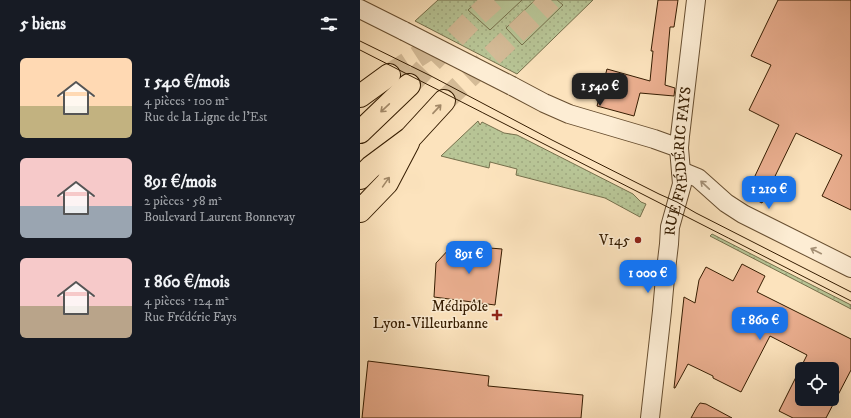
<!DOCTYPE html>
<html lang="fr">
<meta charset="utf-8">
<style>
body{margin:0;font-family:"IM FELL DW Pica",serif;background:#20242c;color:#f1f3f6;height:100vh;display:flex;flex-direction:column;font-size:15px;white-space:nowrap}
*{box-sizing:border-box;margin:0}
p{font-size:13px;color:#9ea1a6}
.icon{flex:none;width:22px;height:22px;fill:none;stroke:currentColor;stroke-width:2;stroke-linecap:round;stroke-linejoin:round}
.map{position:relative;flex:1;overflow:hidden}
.details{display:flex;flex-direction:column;background:#171b24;width:360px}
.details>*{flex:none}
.fabs{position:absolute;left:435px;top:362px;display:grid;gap:8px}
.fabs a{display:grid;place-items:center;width:44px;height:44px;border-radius:6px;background:#171b24;box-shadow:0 4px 16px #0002;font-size:20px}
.price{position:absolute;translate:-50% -34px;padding:0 9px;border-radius:8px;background:#1a73e8;color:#fff;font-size:13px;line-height:26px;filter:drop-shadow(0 1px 2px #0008)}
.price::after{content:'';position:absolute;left:50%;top:24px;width:12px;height:9px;margin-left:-6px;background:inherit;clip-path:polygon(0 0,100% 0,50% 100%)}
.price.on{background:#222;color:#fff}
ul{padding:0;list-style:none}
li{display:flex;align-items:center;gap:12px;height:100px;padding:0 20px}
li span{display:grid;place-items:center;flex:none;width:112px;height:80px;border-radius:6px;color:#555}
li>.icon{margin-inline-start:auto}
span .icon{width:48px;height:48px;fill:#fffc;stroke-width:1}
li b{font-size:17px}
h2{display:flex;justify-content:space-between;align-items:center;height:48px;padding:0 20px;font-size:17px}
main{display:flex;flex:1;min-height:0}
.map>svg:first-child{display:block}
.grass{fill:url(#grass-dots);stroke:#76704c}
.garden{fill:#b8c596;stroke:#76704c}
.building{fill:#ebaf90;stroke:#351c01;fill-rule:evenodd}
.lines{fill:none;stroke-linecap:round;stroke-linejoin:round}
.highway-tunnel{stroke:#d4bb97;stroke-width:22;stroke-dasharray:22 11;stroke-linecap:butt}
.street-casing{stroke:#674e30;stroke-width:20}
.highway-casing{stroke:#351c01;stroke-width:24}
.street{stroke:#fdedd4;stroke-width:18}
.highway{stroke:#fce3bd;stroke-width:22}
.tram{stroke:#351c01;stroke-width:1}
.street-bridge-casing{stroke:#674e30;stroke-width:20;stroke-linecap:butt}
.street-bridge{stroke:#fdedd4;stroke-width:18}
.oneway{stroke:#a28968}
.oneway2{stroke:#a38f75}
.poi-dot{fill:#8f2418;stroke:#fdedd4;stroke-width:1.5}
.labels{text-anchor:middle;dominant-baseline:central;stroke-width:3;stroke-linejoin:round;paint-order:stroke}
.street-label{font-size:15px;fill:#351c01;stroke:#fdedd4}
.poi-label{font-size:15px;fill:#351c01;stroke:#fdedd4;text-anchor:end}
</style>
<main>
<section class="details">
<h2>5 biens<svg class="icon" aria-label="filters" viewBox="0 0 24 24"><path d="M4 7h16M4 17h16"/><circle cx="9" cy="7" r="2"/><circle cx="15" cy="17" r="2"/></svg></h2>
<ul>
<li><span style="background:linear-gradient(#ffd9b3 60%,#c2b280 0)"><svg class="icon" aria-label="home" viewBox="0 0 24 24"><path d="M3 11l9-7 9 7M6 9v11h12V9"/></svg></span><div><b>1 540 €/mois</b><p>4 pièces · 100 m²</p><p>Rue de la Ligne de l'Est</p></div></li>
<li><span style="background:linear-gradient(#f6c9c9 60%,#9aa5b1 0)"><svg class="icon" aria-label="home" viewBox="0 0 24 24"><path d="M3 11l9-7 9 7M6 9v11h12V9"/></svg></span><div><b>891 €/mois</b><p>2 pièces · 58 m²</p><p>Boulevard Laurent Bonnevay</p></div></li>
<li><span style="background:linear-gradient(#f6c9c9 60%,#b9a48a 0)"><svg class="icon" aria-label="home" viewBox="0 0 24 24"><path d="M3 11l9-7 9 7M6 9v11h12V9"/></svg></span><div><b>1 860 €/mois</b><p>4 pièces · 124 m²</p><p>Rue Frédéric Fays</p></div></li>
</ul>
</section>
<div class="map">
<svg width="491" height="418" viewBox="0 0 491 418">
<defs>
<pattern id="grass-dots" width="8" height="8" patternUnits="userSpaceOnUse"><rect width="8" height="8" fill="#b8c596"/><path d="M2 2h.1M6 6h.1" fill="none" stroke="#9fa980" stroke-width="1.8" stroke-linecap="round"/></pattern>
</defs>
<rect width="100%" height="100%" fill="#fce3bd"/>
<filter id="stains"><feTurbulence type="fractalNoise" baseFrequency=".005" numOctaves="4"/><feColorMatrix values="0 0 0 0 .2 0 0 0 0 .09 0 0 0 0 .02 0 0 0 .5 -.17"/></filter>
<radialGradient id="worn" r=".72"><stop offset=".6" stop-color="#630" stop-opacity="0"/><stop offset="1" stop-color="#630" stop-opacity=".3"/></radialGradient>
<!-- grass -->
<g class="grass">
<polygon points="78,0 233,0 157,74 55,21"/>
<polygon points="118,121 120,125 122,122 144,133 157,135 273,194 281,202 286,204 280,217 245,198 156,175 157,169 130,162 129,168 81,156"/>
<polygon points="352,234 491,305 491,309 350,236"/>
</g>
<!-- garden -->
<g class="garden">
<polygon points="119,0 162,0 130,30 108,10"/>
<polygon points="175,0 197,0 203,5 162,45 146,28"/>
</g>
<!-- building -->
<g class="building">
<polygon points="298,0 318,0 314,27 310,27 305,85 315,88 314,96 280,93 274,116 237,106 247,69 290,81 293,51 291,51"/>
<polygon points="418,0 491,0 491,210 462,196 482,155 436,133 402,203 386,195 419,125 389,110 411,65 391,56"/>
<polygon points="93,245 142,249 135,305 74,297 76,263"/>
<path d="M382 264 405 276 397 292 491 339V370L466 418H433L419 411 447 355 410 336 381 392 353 378V376L328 364 315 388H314L324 297 335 303 339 280 346 267 373 281ZM442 369H472V399H442Z"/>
<polygon points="8,361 129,376 128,386 223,395 221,418 2,418"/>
<polygon points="340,403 346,404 372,418 331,418 337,407"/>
</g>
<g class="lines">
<!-- highway-tunnel -->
<g class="highway-tunnel">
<polyline points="29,75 78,43"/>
<polyline points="49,85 112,20 134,0"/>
<polyline points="84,101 191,0"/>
</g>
<defs>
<g id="street">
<polyline points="0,9 44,31"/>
<polyline points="152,86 184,103 209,114 294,139 319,148"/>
<polyline points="321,171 338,178 366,203 383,214 491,268"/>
<path id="s1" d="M290 418 302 311 305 278 309 244 310 227 322 184 319 148 320 136 336 0"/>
</g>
<g id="highway">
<polyline points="0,96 29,75"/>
<polyline points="0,132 49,85"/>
<polyline points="0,178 11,167 50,138 84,101"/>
<polyline points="0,211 27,183 48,143"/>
</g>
</defs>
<!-- street casing -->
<use href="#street" class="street-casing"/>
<!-- highway casing -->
<use href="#highway" class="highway-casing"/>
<!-- street -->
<use href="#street" class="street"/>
<!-- highway -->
<use href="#highway" class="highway"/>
<!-- tram -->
<g class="tram">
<polyline points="0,41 71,76 192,140 299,194 317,202 336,213 491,292"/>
<path d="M0 50C164 134 328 217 491 301"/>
</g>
<defs>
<polyline id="street-bridge" points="44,31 152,86"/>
</defs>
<!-- street-bridge casing -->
<use href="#street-bridge" class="street-bridge-casing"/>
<!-- street-bridge -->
<use href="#street-bridge" class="street-bridge"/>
</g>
<!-- one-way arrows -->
<defs><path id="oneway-shaft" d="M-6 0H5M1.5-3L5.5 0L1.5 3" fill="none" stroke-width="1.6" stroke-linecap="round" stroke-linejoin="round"/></defs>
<g class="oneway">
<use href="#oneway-shaft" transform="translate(25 108) rotate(137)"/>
<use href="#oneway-shaft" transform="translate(77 109) rotate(-47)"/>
<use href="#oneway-shaft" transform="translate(26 182) rotate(-55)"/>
</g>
<g class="oneway2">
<use href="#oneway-shaft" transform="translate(345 185) rotate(-137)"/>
<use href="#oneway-shaft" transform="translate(456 251) rotate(-153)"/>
</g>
<!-- markers -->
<g class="poi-dot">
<circle cx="278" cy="240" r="4"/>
<path d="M135 309h4v4h4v4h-4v4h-4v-4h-4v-4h4z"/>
</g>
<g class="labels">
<!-- street labels -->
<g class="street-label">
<text stroke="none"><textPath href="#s1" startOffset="259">RUE FRÉDÉRIC FAYS</textPath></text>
</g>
<!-- poi labels -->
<g class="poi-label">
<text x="270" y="240">V145</text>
<text x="128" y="306">Médipôle<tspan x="128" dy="17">Lyon-Villeurbanne</tspan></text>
</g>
</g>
<rect width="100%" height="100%" filter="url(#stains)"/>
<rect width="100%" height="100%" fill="url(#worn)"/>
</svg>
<div class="fabs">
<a><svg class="icon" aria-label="locate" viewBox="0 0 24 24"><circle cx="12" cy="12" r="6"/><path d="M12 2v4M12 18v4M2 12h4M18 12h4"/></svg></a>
</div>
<b class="price on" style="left:240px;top:107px">1 540 €</b>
<b class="price" style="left:409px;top:210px">1 210 €</b>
<b class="price" style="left:109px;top:275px">891 €</b>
<b class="price" style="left:288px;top:294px">1 000 €</b>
<b class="price" style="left:400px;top:341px">1 860 €</b>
</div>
</main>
